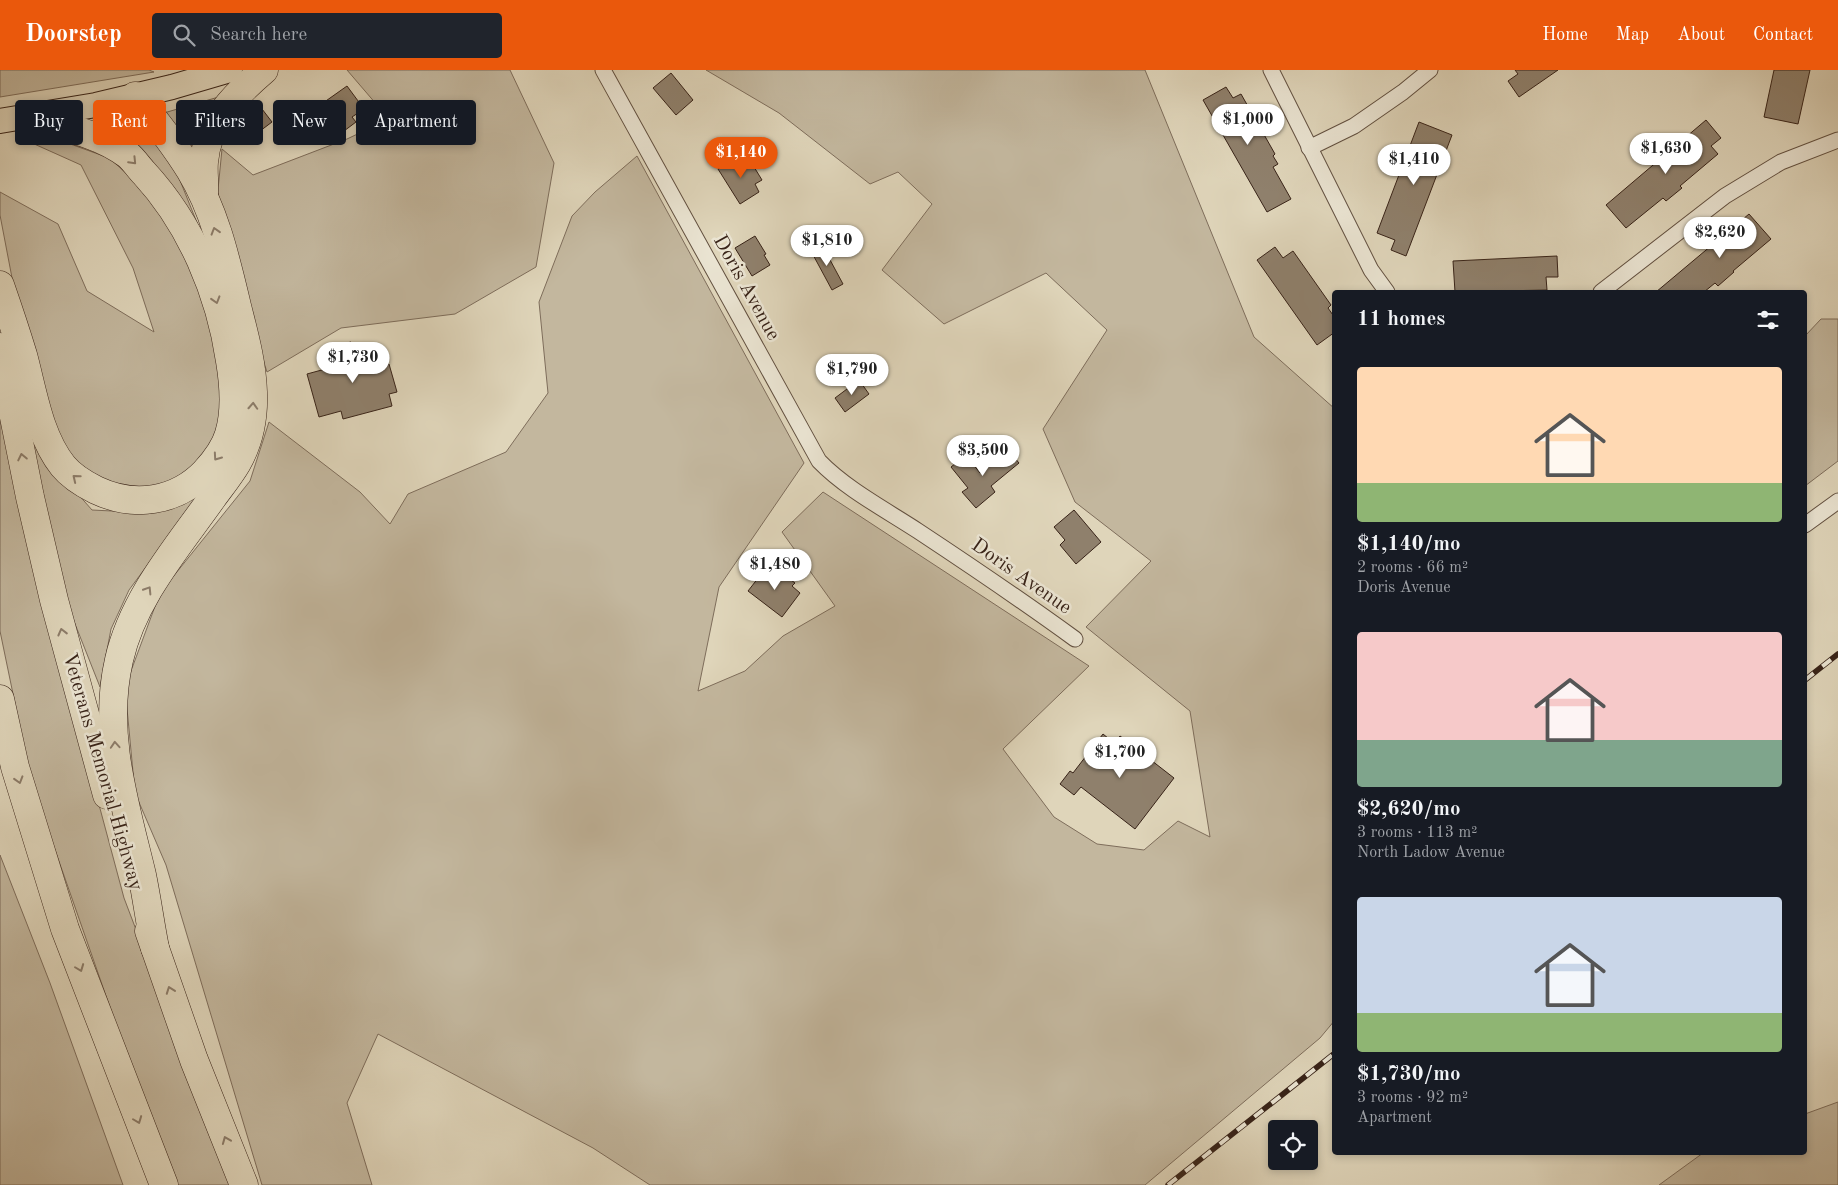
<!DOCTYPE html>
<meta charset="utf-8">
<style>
body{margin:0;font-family:"Old Standard TT",serif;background:#20242c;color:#f1f3f6;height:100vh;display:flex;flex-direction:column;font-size:19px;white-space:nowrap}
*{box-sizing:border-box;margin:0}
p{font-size:16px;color:#9ea1a6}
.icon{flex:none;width:28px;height:28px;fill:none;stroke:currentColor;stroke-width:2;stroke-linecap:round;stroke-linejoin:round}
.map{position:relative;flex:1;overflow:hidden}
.panel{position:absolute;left:1332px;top:220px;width:475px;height:865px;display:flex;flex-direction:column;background:#171b24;border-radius:5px;box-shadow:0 2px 8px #0003}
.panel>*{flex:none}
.guide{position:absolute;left:15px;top:30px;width:475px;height:45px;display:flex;gap:10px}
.tools{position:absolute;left:1268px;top:1050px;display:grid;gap:10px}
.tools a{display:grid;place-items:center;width:50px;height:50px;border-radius:5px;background:#171b24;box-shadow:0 2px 8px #0003;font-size:25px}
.price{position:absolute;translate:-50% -42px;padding:0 11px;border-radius:18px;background:#fff;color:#222;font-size:16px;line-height:32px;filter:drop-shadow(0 1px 2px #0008)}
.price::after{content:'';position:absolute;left:50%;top:30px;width:15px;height:11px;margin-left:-8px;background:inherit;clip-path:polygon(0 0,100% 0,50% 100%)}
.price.on{background:#ea580c;color:#fff}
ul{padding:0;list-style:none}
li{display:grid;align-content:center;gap:10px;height:265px;padding:0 25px}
li span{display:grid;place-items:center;height:155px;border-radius:5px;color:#555}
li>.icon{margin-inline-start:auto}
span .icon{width:90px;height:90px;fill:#fffc;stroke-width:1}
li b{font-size:21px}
h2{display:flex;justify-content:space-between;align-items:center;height:60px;padding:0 25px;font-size:21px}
.chip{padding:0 18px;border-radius:5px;background:#171b24;box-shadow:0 2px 8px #0003;font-size:18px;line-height:45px}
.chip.on{background:#ea580c;color:#fff}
header{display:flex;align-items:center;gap:30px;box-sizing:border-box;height:70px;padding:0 25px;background:#ea580c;color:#fff}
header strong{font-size:24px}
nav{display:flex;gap:28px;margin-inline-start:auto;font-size:18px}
.search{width:350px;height:45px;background:#20242c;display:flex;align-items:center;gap:12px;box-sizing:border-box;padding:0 18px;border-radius:5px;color:#9ea1a6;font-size:19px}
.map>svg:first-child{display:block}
.green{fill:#c3b79e;stroke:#7e6d5b}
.building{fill:#8f806c;stroke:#382318}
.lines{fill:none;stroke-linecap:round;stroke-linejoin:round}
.street-casing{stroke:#625040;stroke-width:17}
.primary-casing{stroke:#382318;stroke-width:26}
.highway-casing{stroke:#382318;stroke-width:29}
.street{stroke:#eae4d2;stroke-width:15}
.primary{stroke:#dfd5ba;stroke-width:24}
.highway{stroke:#dfd5ba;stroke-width:28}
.rail-casing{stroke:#382318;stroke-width:5.5}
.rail{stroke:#eae4d2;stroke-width:4;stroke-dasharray:11;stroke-linecap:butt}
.oneway{stroke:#8c7c69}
.labels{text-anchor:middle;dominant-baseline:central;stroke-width:5;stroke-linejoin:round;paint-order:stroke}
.street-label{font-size:20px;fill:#382318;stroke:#eae4d2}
</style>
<header>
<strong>Doorstep</strong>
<div class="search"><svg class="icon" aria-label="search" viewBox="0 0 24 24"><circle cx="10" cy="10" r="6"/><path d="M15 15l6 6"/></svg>Search here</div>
<nav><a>Home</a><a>Map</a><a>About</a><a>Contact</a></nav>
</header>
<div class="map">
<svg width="1838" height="1115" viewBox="0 0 1838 1115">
<rect width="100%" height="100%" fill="#dfd5ba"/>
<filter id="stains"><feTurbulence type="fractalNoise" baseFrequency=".004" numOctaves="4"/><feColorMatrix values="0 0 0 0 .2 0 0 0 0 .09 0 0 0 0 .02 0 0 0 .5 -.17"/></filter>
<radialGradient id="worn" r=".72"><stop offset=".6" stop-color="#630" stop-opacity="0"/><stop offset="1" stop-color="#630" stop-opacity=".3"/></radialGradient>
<!-- green -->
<g class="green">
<polygon points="0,0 149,0 154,2 0,27"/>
<polygon points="347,0 510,0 554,93 536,197 455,244 341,258 267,302 216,140 222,79 253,105 347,69 389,49"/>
<polygon points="706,0 1145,0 1254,267 1335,339 1335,950 1320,968 1145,1115 650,1115 593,1078 378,964 347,1033 372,1115 262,1115 166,795 135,723 125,617 160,523 250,411 269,352 360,422 390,454 408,424 506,382 548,323 539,232 572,146 595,122 637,86 804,393 719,517 698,621 745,601 783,566 835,536 782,462 823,422 1089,596 1003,679 1054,747 1097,774 1144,780 1178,751 1210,767 1190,641 1086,557 1151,491 1075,432 1043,359 1107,260 1046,203 944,254 882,200 932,134 898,102 870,114 779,43"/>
<polygon points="222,26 198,58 192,83 157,45"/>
<polygon points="144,51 173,93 210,185 101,57"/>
<polygon points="62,71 109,88 150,124 194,199 218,271 224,332 209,384 171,416 130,422 91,409 66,387 54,361 13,213 0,145 0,122 58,154 87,221 154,262 133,198 81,95 32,73"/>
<polygon points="1821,249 1838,249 1838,391 1805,416 1805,266"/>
<polygon points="0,318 46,537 124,828 233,1115 172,1115 31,711 0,561"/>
<polygon points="32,372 92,440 152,443 208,413 129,520 111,559 100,617 60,516"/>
<polygon points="0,785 50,913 123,1115 0,1115"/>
<polygon points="1838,1032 1838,1115 1659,1115 1703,1083 1805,1082 1805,1044"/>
</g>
<!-- building -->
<g class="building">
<polygon points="1515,0 1558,0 1519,27 1508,11 1518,4"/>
<polygon points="1774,0 1810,0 1798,54 1764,47"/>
<polygon points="671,3 693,30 676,45 653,18"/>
<polygon points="347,16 364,39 352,47 356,52 344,61 323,33"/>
<polygon points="1226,17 1233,28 1241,24 1275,84 1273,86 1278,94 1273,97 1291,129 1267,142 1203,30"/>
<polygon points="262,39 272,52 256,64 246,50"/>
<polygon points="1706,50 1721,68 1711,76 1718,84 1680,116 1682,118 1666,131 1663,128 1626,158 1606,135"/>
<polygon points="1419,52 1452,65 1406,186 1391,180 1395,170 1377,163"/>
<polygon points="739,86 745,95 751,92 762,110 755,114 759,122 740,134 718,99"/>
<polygon points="1749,144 1771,169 1733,201 1734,202 1718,216 1715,213 1704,222 1656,222"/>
<polygon points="755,166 766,184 764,185 770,195 752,206 735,178"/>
<polygon points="822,175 843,214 832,220 811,181"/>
<polygon points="1275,177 1283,188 1293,181 1331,235 1328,238 1335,248 1335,262 1317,275 1257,190"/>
<polygon points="1557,186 1558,207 1546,207 1547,220 1455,222 1453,191"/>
<polygon points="351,272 354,285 379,278 384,295 389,294 397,322 389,324 392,336 343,349 341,341 319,347 307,304 340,295 334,276"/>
<polygon points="859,310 869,324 845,342 835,328"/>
<polygon points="1008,380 1019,393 991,416 995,422 976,438 962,422 968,418 951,397 966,385 980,403"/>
<polygon points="1074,440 1101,472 1076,494 1060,475 1065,470 1054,457"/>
<polygon points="766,498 774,504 778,500 795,513 792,516 800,523 782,547 748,521"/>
<polygon points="1103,664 1114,673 1120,666 1174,708 1135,759 1081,717 1074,725 1060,714 1070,701 1073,703"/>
</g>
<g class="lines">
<defs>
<g id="street">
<path d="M603 0 819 391C846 419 886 440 918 461 971 496 1024 532 1075 569"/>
<polyline points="1271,0 1371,200 1387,222"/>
<polyline points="1309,78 1354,56 1403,22 1430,0"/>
<polyline points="1601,222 1725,126 1781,92 1838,70"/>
<polyline points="1805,455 1838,431"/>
</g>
<polyline id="primary" points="0,51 96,35 172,17 230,0"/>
<g id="highway">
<path d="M135 26C155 50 174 74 190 100 215 141 226 190 237 236 244 264 252 292 253 322 254 346 249 372 237 393 230 405 221 416 213 427 177 478 133 528 119 590 102 663 125 734 142 805 147 829 150 853 155 878"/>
<path d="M204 124C205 113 203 103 204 92 207 52 235 25 264 0"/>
<path d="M0 215C8 238 16 262 23 285 33 322 39 366 63 396 72 407 84 414 96 420 134 438 176 432 205 402 215 391 225 378 229 364 236 341 234 315 230 291 220 223 191 154 144 103 139 98 134 90 128 85 98 62 60 57 25 47"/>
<polyline points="0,277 30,427 54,530 107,725"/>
<polyline points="0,629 15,697 65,859 164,1115"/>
<polyline points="149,861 194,990 244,1115"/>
</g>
</defs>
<!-- street casing -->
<use href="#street" class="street-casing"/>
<!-- primary casing -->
<use href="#primary" class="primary-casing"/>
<!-- highway casing -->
<use href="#highway" class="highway-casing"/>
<!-- street -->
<use href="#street" class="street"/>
<!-- primary -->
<use href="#primary" class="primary"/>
<!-- highway -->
<use href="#highway" class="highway"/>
<defs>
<g id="rail">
<polyline points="1805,610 1838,584"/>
<polyline points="1168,1115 1335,983"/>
</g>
</defs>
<!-- rail casing -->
<use href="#rail" class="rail-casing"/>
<!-- rail -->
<use href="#rail" class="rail"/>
</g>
<!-- one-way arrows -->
<defs><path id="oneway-chevron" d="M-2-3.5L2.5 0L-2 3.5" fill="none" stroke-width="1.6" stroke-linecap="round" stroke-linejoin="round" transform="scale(1.25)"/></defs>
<g class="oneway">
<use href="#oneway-chevron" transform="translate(133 91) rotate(46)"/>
<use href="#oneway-chevron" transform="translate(215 161) rotate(-107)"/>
<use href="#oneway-chevron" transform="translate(216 230) rotate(73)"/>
<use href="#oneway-chevron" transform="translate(253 336) rotate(-87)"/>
<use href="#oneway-chevron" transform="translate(22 387) rotate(-102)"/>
<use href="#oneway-chevron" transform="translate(217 387) rotate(125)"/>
<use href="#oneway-chevron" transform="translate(76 408) rotate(-141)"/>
<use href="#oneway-chevron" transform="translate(148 520) rotate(-58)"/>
<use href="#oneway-chevron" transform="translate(62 562) rotate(-104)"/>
<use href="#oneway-chevron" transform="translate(115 675) rotate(-94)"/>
<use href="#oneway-chevron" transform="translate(19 710) rotate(73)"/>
<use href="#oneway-chevron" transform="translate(80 898) rotate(69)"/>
<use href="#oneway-chevron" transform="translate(170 920) rotate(-110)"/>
<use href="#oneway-chevron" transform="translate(138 1050) rotate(69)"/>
<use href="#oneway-chevron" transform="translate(226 1070) rotate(-112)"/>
</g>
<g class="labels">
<!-- street labels -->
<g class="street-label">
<text transform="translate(746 218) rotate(61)">Doris Avenue</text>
<text transform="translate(1021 507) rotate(35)">Doris Avenue</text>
<text transform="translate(102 702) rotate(74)">Veterans Memorial Highway</text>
</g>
</g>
<rect width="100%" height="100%" filter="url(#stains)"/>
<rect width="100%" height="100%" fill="url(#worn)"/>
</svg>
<div class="tools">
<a><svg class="icon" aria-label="locate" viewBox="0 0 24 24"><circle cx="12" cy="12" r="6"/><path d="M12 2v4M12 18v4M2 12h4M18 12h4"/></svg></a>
</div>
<b class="price" style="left:1248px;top:76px">$1,000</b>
<b class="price" style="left:1666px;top:105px">$1,630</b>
<b class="price on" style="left:741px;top:109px">$1,140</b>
<b class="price" style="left:1414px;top:116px">$1,410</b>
<b class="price" style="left:1720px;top:189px">$2,620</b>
<b class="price" style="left:827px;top:197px">$1,810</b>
<b class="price" style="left:353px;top:314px">$1,730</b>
<b class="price" style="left:852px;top:326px">$1,790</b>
<b class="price" style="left:983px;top:407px">$3,500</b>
<b class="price" style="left:775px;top:521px">$1,480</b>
<b class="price" style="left:1120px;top:709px">$1,700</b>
<div class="guide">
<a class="chip">Buy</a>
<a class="chip on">Rent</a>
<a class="chip">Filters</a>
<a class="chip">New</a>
<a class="chip">Apartment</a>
</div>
<section class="panel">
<h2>11 homes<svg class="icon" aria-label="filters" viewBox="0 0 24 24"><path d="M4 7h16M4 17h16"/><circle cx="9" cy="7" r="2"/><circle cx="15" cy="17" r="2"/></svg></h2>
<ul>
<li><span style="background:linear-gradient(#ffd9b3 75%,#8fb573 0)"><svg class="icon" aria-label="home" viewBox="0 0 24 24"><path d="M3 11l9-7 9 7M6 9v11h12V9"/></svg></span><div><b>$1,140/mo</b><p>2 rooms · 66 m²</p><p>Doris Avenue</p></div></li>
<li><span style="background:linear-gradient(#f6c9c9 70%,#7fa58c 0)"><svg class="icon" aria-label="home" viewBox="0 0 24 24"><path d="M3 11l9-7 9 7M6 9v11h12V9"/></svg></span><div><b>$2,620/mo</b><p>3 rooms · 113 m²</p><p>North Ladow Avenue</p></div></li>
<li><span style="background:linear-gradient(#c9d6e8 75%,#8fb573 0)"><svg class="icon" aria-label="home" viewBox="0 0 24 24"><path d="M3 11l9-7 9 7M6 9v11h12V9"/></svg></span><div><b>$1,730/mo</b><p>3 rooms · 92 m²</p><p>Apartment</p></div></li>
</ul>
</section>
</div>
